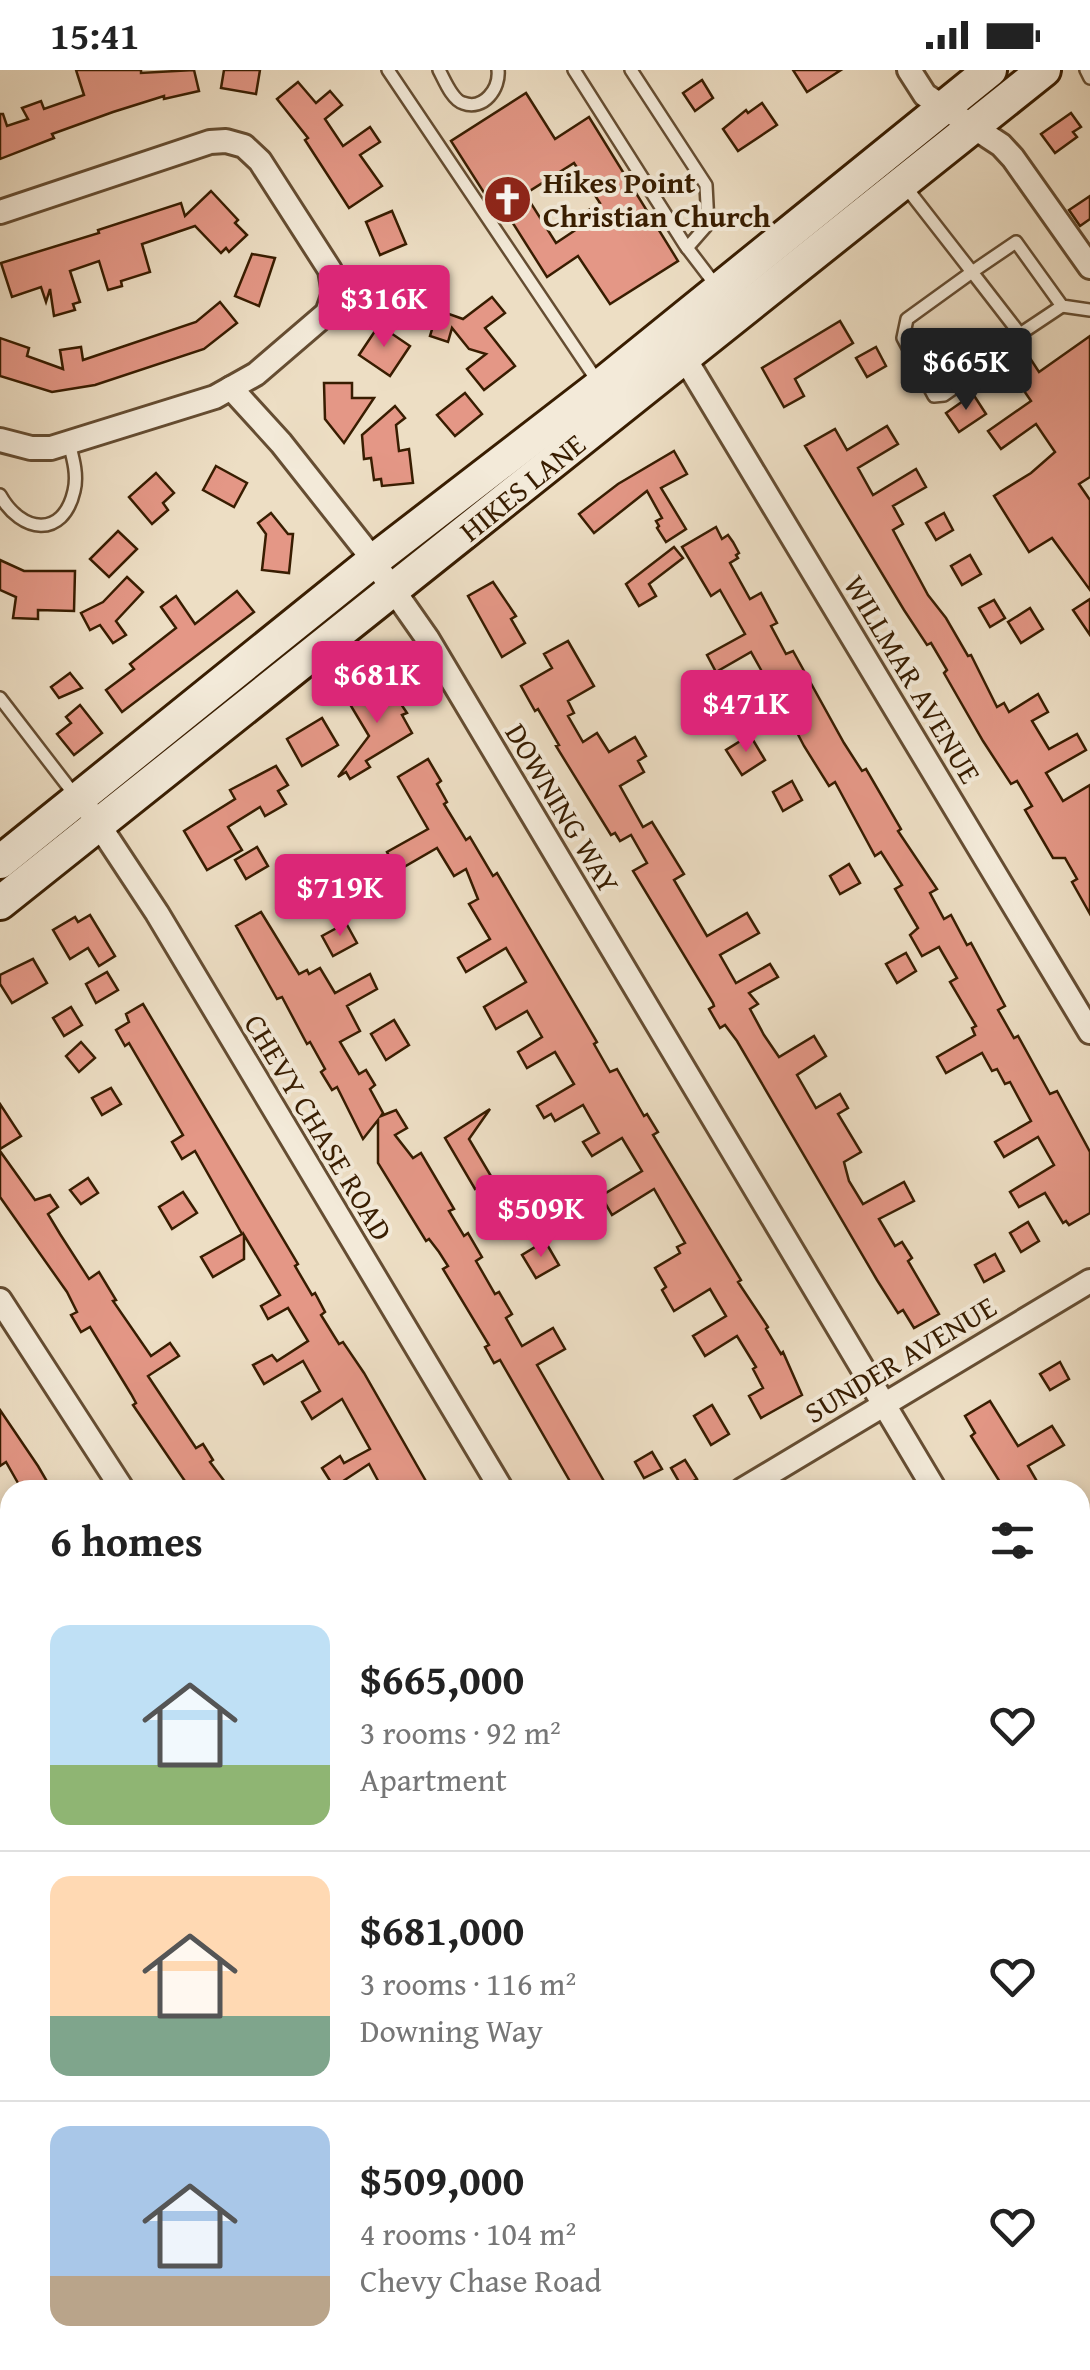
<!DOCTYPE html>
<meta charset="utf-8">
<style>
body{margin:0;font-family:"Gentium Book Plus",serif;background:#f2f2f2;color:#222;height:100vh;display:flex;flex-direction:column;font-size:38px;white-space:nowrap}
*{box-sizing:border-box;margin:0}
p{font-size:32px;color:#767676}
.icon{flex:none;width:55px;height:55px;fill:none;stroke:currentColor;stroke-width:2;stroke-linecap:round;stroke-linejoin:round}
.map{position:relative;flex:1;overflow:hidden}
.sheet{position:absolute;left:0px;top:1410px;width:1090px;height:890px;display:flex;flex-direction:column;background:#fff;border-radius:30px 30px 0 0;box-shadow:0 5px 15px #0003}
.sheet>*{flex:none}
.price{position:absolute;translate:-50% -85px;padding:0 22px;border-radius:10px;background:#db2777;color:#fff;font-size:32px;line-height:65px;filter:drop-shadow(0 2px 5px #0008)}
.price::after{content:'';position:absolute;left:50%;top:60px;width:30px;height:22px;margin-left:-15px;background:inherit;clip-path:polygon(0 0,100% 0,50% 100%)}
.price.current{background:#222;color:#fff}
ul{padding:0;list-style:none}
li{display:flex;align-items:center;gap:30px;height:250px;padding:0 50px}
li+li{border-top:2px solid #e0e0e0}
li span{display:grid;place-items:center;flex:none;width:280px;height:200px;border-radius:20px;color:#555}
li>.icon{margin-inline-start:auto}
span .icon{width:120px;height:120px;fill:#fffc;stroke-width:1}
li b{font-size:42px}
h2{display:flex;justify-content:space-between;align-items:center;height:120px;padding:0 50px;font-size:42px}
.status{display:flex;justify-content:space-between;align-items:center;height:70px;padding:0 50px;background:#fff;direction:ltr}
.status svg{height:28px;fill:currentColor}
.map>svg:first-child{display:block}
.green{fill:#c0bf8f;stroke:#7c6e48;stroke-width:2.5}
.building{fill:#e49786;stroke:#381d01;stroke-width:2.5;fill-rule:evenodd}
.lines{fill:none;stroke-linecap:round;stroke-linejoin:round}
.lane-casing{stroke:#654d32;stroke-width:16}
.street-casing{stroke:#654d32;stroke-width:28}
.secondary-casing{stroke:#381d01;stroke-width:38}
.lane{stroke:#f3ead9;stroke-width:11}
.street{stroke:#f3ead9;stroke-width:22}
.secondary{stroke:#f3ead9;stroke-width:32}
.labels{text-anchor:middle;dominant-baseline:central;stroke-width:8;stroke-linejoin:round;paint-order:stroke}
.poi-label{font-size:30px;font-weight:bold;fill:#381d01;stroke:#f3ead9;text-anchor:start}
.street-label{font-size:30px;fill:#381d01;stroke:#f3ead9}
</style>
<div class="status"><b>15:41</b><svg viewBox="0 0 49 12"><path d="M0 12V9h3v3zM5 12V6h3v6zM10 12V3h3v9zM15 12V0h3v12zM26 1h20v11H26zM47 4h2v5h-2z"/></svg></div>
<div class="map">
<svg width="1090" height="2300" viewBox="0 0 1090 2300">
<rect width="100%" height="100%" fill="#eddec4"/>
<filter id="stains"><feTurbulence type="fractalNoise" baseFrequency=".002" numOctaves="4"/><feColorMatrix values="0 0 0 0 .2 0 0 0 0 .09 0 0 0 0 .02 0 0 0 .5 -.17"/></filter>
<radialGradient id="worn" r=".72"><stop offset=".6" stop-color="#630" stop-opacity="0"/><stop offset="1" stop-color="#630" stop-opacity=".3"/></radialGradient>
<!-- green -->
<polygon class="green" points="465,2290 752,2290 745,2300 462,2300"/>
<!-- building -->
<g class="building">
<polygon points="76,0 141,0 141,3 194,0 199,21 164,29 164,26 113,42 52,64 54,68 0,89 0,44 3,44 7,56 28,49 22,38 41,31 44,39 84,25"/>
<polygon points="224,0 260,0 256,24 221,18"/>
<polygon points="793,0 841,0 807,22"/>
<polygon points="702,10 713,28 695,41 683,23"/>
<polygon points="298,12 316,33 330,21 342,35 325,49 343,76 370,57 380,72 360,85 382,116 349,138 305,70 308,68 277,29"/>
<path d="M526 23 555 69 589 47 678 191 610 234 578 186 547 207 504 139 497 143 451 71ZM574 93 600 133 584 143 589 151 556 173 525 124Z"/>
<polygon points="762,33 777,55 738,81 723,59 746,40 748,43"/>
<polygon points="1071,43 1081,57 1073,62 1077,67 1055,83 1041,64"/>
<polygon points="211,121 238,150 235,153 247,165 229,182 226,178 221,183 195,156 142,174 150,202 121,211 122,216 108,220 99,191 70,201 80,232 73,234 75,240 54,246 50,219 46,232 41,217 12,227 1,193 99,163 98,160 181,133 185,146"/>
<polygon points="1090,126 1090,149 1080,156 1069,140"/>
<polygon points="392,141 406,174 380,185 366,152"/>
<polygon points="252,184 275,188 259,236 235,226"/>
<polygon points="419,208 420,224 432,222 434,242 395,246 391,211"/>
<polygon points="492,227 505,243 485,258 515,296 484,320 467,299 486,284 469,279 452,258 448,272 430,266 438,240 463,249"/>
<polygon points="220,232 237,253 204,279 95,315 52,322 0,306 0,268 29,278 27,286 63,299 60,280 81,277 83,290 196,252"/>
<polygon points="840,251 853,273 795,309 804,326 784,337 762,298"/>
<polygon points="379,255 410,276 390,306 359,285"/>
<polygon points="1090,266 1090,407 1079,414 1090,430 1090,520 1052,468 1029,482 994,426 1031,403 1055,382 1036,354 1001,379 988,361 1031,331 1007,296 1026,282 1039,302"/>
<polygon points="876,277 886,296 867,307 856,288"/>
<polygon points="324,313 352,313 352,328 374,328 344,373 325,349"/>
<polygon points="465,323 482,344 455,366 437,345"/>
<polygon points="973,324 986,344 959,362 946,343"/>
<polygon points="395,336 405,348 396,355 399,381 409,379 413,413 382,416 381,409 374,410 371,388 364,389 362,365"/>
<polygon points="887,356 898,374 858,398 873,425 916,399 926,417 893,436 903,454 893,460 928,525 946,548 968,586 971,585 997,637 1004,633 1009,642 1038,624 1048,642 1032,651 1049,679 1077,664 1086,680 1046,703 1063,731 1090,715 1090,844 1072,812 1077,809 1065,788 1053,788 1025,740 1032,736 1017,711 1011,714 983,671 944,603 947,600 931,573 927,575 904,540 805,376 835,359 847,380"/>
<polygon points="674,381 687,404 661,418 686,459 666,472 657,458 659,456 656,451 662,448 647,421 594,463 579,444 618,414"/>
<polygon points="216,396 247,413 234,437 203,420"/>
<polygon points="156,403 174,423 163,433 168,440 152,454 129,427"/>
<polygon points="271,443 288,464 293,464 289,503 262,500 266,464 258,453"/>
<polygon points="944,443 953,460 936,470 926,453"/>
<polygon points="716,457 722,469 728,465 733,472 739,483 736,485 738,488 730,493 750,529 761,523 777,553 771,556 786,584 793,581 844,673 862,701 866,699 901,759 898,761 937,819 930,823 944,849 951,845 967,875 971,873 1005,936 998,940 1014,968 1018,966 1050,1024 1057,1021 1090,1082 1090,1143 1069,1155 1066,1151 1063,1153 1045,1123 1019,1137 1010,1122 1054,1095 1038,1067 1004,1087 995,1072 1031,1051 1010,1012 1005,1014 997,999 992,1001 982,983 946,1003 937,987 975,965 972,958 976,956 950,912 957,908 939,877 922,886 910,865 918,858 895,819 902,815 881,782 875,786 835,712 829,716 804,676 778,626 735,651 723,631 765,607 751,582 716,602 707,585 745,564 720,520 711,526 682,477"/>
<polygon points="118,461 137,479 109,507 90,489"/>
<polygon points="674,477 683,488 649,514 656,526 639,536 626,514"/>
<polygon points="970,485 981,504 962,515 951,496"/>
<polygon points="0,490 24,501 75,501 74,541 38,540 38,549 13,548 16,527 0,520"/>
<polygon points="127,507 143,522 116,551 126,565 113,573 100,555 90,560 81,543 103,532"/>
<polygon points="493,512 516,546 511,549 525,573 502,587 468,526"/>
<polygon points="237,521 254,542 122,642 106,620 134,599 130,594 176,558 161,537 176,526 195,554"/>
<polygon points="1090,529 1090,565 1073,540"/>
<polygon points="994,530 1005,548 990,557 979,538"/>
<polygon points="1030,538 1043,559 1021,573 1008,552"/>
<polygon points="568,571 594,616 568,631 574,643 568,646 583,672 597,663 609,682 635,667 646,686 638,691 644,702 620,716 643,757 652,752 684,804 674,810 707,866 747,843 759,863 720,885 736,913 770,894 778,907 749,923 758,934 750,939 764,965 779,987 814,966 826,986 797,1005 816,1038 840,1024 848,1038 838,1044 861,1082 844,1092 849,1111 863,1134 904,1112 914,1131 879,1149 895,1176 902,1172 912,1188 908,1191 939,1244 914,1258 903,1240 898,1243 877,1210 737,971 725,955 720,958 709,939 714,936 713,933 633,801 647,793 631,765 620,771 615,763 611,765 556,676 559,675 538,639 535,641 521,616 552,598 544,584"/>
<polygon points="70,603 82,618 59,628 51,617"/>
<polygon points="382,612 393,630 397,628 407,643 402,645 412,663 366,691 370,697 350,709 346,702 338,707 369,666 348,631"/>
<polygon points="80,635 102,663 74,685 57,664 71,653 66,647"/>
<polygon points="322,648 338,675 302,696 287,669"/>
<polygon points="750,665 765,690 742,705 726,680"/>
<polygon points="428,689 441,711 437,714 447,732 444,734 466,770 470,767 493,806 497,803 597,972 594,974 610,1002 617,999 644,1046 647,1044 658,1062 653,1065 741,1210 738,1212 768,1257 766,1259 781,1284 783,1282 802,1325 761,1348 749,1326 763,1318 753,1299 756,1297 737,1266 705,1286 693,1266 726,1246 710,1219 674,1241 662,1220 666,1217 655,1198 680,1183 677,1177 685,1173 654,1119 612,1145 601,1126 642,1101 622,1068 592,1086 583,1072 599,1063 583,1035 555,1051 551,1044 544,1048 537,1036 574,1014 555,982 527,998 518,982 542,967 527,941 496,959 484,937 526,912 506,878 466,902 458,888 490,869 469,834 478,829 466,799 454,806 437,778 397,801 387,782 428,759 398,707"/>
<polygon points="276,696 288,715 278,721 286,734 265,746 260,737 228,757 242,780 207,800 184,761 235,729 230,720"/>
<polygon points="792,711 802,730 783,741 773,722"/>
<polygon points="257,777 268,796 246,809 235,790"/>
<polygon points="849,794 860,813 840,824 830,806"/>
<polygon points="306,800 316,818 299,828 288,810"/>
<polygon points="261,842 299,904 307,900 309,904 320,898 335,923 370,904 377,919 347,936 360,961 340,972 359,1004 366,1000 375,1015 370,1019 383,1043 381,1046 396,1040 407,1058 395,1065 413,1088 421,1083 454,1139 449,1141 464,1166 468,1163 482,1187 476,1191 495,1224 499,1222 512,1244 506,1248 522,1276 553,1258 565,1279 537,1295 609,1420 575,1420 500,1290 494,1293 485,1277 489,1275 443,1199 448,1196 439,1182 429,1169 426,1171 378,1093 378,1050 363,1069 337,1017 332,1020 321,1002 325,999 310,972 307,974 282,927 277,929 236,856"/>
<polygon points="90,845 115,886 99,896 88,878 70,889 53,860 75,847 78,852"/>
<polygon points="346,853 357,873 333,886 322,866"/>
<polygon points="906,883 916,901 897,913 886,894"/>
<polygon points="33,889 47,913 12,933 0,914 0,905"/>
<polygon points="107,902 118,920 96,933 86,914"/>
<polygon points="143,934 298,1194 295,1196 312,1225 315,1223 325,1242 321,1245 339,1274 343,1272 364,1303 431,1420 383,1420 369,1394 334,1417 322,1398 340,1386 344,1393 370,1379 342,1329 312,1349 302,1332 320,1321 303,1291 264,1314 253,1295 272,1285 277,1291 308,1271 288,1238 268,1249 261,1236 280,1225 244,1165 244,1189 213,1207 201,1187 242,1164 195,1081 182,1089 172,1072 183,1065 129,973 125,976 116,960 129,952 126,944"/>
<polygon points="71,937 82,955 64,966 53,948"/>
<polygon points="394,950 409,975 386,990 371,964"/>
<polygon points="81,972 95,988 79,1002 66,986"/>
<polygon points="111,1018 121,1034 102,1045 92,1028"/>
<polygon points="0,1034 21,1066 0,1079"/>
<polygon points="490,1039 469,1069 517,1150 498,1160 478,1117 475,1119 445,1068"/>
<polygon points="0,1081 35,1130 50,1125 58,1137 48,1144 60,1164 89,1209 99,1202 116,1230 113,1231 151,1286 170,1273 179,1286 148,1306 196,1378 203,1374 213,1390 210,1392 231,1420 191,1420 133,1335 136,1333 131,1324 90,1257 81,1262 71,1245 77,1242 67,1222 0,1127"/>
<polygon points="88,1108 98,1123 81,1134 70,1120"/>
<polygon points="183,1122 197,1143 172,1159 159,1137"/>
<polygon points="1028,1152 1039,1171 1021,1182 1010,1163"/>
<polygon points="545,1171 559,1195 536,1208 522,1185"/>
<polygon points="995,1184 1004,1201 984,1212 975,1195"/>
<polygon points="1060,1292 1069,1309 1050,1320 1040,1304"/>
<polygon points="990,1331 1018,1376 1052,1356 1064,1375 1028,1396 1042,1420 1005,1420 971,1366 975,1363 965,1346"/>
<polygon points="712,1335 729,1364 711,1375 694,1346"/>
<polygon points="0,1340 38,1396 52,1420 22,1420 6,1392 0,1396"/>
<polygon points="652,1382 662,1399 644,1408 635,1392"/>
<polygon points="685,1390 697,1409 682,1417 671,1398"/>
</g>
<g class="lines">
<defs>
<g id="lane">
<polyline points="388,0 598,312"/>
<path d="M439 0C444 9 452 30 463 33 484 41 500 18 498 0"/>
<polyline points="574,0 685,175 717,217"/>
<polyline points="631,0 706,115 708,154 687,178"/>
<polyline points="1086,0 1090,8"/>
<polyline points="905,116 972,202 907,249 903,268 934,326 944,325 1015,275 1020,264 972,202 1016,172 1062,236 1090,240"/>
<polyline points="1020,264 1062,236"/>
<path d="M0 425C21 463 63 469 74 421 78 405 73 388 69 373"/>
<polyline points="0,628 77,728"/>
<polyline points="0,1529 4,1534 0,1537"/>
<polyline points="0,2270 10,2274"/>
<polyline points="28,2290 39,2300"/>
<polyline points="797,2290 804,2300"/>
</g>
<g id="street">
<polyline points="909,0 925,25 1001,75 1013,88 1090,197"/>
<polyline points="0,142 210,72 226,71 244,76 260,91 330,200 334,223 327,243 256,304 215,327 51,378 31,378 0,370"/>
<polyline points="684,287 1090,962"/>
<polyline points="231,318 281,373 364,478 427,568 935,1420"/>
<polyline points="91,743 157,843 502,1420"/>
<polyline points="0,1230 123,1420"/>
<polyline points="742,1420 1090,1211"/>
<polyline points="1080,1663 1090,1679"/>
<polyline points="0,1675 10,1667"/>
<polyline points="0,1876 10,1868"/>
<polyline points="0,2234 10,2225"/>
<polyline points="1080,2269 1090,2263"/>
<polyline points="1005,2290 1010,2300"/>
<polyline points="1030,2300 1046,2290"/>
</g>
<g id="secondary">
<polyline points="0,792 373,491 600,316 990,0"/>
<polyline points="0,833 1044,0"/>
</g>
</defs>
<!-- lane casing -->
<use href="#lane" class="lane-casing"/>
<!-- street casing -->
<use href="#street" class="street-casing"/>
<!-- secondary casing -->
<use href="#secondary" class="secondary-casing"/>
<!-- lane -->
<use href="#lane" class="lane"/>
<!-- street -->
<use href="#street" class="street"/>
<!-- secondary -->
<use href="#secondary" class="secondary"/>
</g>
<!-- icons -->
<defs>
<symbol id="church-disc" viewBox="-11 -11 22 22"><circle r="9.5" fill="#8f2418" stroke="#f3ead9"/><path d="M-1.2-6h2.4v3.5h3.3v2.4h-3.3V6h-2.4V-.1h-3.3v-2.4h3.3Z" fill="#fff"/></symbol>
</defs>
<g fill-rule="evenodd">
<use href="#church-disc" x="480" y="102" width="55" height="55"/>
</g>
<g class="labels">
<!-- poi labels -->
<g class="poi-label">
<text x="543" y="112">Hikes Point<tspan x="543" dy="34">Christian Church</tspan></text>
</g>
<!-- street labels -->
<g class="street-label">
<text transform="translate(522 417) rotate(-39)">HIKES LANE</text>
<text transform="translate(913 609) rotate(59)">WILLMAR AVENUE</text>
<text transform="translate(563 738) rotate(59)">DOWNING WAY</text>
<text transform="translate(319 1057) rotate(59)">CHEVY CHASE ROAD</text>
<text transform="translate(900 1289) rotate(-31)">SUNDER AVENUE</text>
</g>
</g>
<rect width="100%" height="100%" filter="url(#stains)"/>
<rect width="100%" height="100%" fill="url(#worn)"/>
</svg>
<b class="price" style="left:384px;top:280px">$316K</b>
<b class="price current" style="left:966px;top:343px">$665K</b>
<b class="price" style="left:377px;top:656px">$681K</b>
<b class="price" style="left:746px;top:685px">$471K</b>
<b class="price" style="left:340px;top:869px">$719K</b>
<b class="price" style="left:541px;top:1190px">$509K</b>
<section class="sheet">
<h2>6 homes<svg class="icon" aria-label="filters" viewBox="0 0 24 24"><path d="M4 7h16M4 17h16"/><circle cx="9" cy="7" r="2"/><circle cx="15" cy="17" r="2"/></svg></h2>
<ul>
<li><span style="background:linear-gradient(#bfe0f5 70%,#8fb573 0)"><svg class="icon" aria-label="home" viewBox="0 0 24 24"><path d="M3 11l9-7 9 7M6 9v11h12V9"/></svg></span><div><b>$665,000</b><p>3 rooms · 92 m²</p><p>Apartment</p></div><svg class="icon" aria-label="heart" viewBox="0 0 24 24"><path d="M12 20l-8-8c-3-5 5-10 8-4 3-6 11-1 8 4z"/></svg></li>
<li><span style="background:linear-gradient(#ffd9b3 70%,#7fa58c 0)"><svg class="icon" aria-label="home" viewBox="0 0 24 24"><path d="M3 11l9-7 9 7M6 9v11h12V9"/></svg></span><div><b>$681,000</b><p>3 rooms · 116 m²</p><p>Downing Way</p></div><svg class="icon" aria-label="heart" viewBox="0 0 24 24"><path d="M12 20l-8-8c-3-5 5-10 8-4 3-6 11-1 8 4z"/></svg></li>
<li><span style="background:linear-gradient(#a9c7e8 75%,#b9a48a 0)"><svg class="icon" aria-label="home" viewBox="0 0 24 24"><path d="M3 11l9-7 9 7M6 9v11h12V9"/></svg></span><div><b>$509,000</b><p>4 rooms · 104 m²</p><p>Chevy Chase Road</p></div><svg class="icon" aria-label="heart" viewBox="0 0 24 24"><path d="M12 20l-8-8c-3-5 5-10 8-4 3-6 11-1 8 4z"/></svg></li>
</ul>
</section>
</div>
